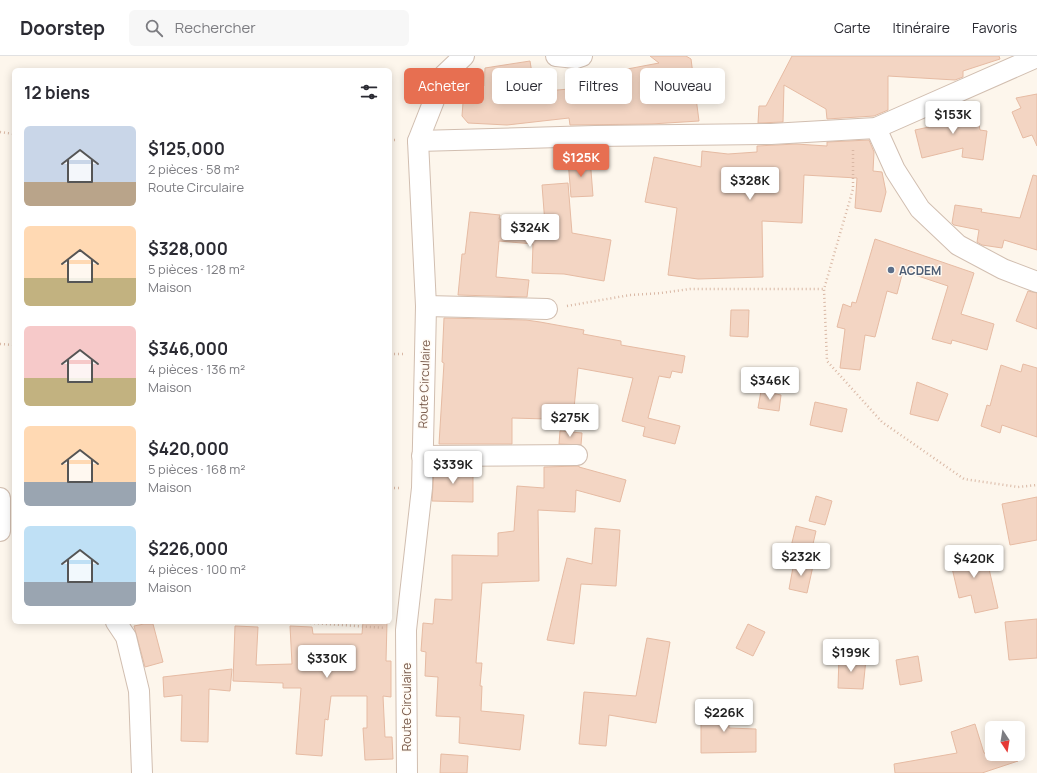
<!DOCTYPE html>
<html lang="fr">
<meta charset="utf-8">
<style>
body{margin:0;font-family:Manrope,sans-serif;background:#f7f7f7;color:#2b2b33;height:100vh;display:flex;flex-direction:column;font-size:15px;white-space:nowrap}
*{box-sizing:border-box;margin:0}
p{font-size:13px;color:#7c7c81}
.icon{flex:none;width:22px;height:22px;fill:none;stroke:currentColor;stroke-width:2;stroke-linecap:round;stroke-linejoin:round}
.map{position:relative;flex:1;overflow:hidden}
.drawer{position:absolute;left:12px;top:12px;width:380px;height:556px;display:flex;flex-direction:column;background:#fff;border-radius:6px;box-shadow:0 2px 10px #0003}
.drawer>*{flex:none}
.banner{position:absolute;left:404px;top:12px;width:380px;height:36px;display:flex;gap:8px}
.needle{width:26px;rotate:168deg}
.fabs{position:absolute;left:985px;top:665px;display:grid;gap:8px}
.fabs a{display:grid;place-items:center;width:40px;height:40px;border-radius:6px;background:#fff;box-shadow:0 2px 10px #0003;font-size:20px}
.price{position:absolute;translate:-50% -34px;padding:0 9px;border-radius:4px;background:#fff;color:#222;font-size:13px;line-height:26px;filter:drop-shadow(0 1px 2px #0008)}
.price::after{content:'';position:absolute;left:50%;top:24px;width:12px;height:9px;margin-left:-6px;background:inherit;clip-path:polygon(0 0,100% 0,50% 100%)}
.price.selected{background:#e76f51;color:#fff}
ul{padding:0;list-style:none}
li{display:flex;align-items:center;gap:12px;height:100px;padding:0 12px}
li span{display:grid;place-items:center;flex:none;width:112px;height:80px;border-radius:6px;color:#555}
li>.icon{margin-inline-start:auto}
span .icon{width:48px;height:48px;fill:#fffc;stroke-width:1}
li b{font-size:17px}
h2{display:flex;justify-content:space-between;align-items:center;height:48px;padding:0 12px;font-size:17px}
.chip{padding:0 14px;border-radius:6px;background:#fff;box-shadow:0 2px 10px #0003;font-size:14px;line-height:36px}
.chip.selected{background:#e76f51;color:#fff}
header{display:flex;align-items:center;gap:24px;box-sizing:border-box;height:56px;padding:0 20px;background:#fff;border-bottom:1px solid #e1e1e2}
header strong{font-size:19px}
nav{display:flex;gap:22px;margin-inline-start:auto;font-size:14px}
.search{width:280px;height:36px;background:#f7f7f7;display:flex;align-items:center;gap:10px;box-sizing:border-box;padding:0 14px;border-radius:6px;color:#7c7c81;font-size:15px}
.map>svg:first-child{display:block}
.building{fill:#f3d5c3;stroke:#e6bba3}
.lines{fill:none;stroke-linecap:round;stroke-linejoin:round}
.minor-casing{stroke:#d1beb0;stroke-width:22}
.path{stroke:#d9b8a5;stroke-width:2.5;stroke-dasharray:1 3;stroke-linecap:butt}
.minor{stroke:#fff;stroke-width:20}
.service-dot{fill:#5c6f8a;stroke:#fffaf3;stroke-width:1.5}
.labels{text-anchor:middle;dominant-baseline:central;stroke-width:3;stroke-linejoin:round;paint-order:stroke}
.service-label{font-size:12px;font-weight:bold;fill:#4e5e75;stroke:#fffaf3;text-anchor:start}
.street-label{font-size:12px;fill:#7a5c4d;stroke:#fffaf3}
</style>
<header>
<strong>Doorstep</strong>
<div class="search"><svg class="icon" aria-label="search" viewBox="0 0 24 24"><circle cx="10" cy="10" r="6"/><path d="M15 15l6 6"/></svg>Rechercher</div>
<nav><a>Carte</a><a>Itinéraire</a><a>Favoris</a></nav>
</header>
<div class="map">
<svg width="1037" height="717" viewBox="0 0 1037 717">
<rect width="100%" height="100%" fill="#fdf6ec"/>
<!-- building -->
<g class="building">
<polygon points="650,0 686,0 691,3 699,65 651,68 570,69 569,62 507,69 468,67 462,60 464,33 470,30 484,30 485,12 530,5 535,36 569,33 568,28 584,25 586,36 625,29 622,14 659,7"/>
<polygon points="792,0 999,0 1000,3 963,15 963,21 955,24 888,20 888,54 874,60 827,63 826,53 784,29 783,66 758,67 759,50 766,50"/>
<polygon points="1037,38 1037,90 1032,79 1023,82 1012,56 1021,52 1016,42"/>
<polygon points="975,50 980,74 987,75 983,104 962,101 963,92 922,102 915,74 929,71 927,62 954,57 953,54"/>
<polygon points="869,84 874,96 873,115 882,116 886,136 881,156 855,152 857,122 804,119 802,167 762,165 763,221 698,223 668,219 677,152 645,146 654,101 701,111 702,95 728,98 757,96 757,90 796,88 827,90 827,86"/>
<polygon points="590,102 593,140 571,141 568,104"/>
<polygon points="1033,119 1037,120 1037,194 1004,184 1002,192 982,189 977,186 979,174 954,169 952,167 955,149 982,153 981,156 1020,162"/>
<polygon points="568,127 572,177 611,184 604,225 564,218 532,217 533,188 499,185 496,221 529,224 527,241 458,239 462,198 465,198 470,156 500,159 499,163 545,168 542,129"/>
<polygon points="875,183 974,217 961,258 994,268 987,294 952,284 951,288 932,283 948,230 903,215 897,238 887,235 875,281 865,279 860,314 840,312 845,273 837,271 843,248 851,251 852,246 856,247"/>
<polygon points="1028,235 1037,237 1037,273 1016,265"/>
<polygon points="731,254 749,254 748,281 730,280"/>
<polygon points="444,262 526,264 540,266 584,274 583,278 621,285 621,289 685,300 682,317 672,315 670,322 659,320 648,362 680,370 675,388 643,380 645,371 622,365 633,322 578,312 572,372 547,369 547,363 512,362 512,388 439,388 444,307 442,306"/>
<polygon points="1023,308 1037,312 1037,381 1002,369 1000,377 981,370 987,349 990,350 1001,309 1021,316"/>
<polygon points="917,326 948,338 938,365 910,358"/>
<polygon points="761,335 781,339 779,355 758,352"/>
<polygon points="815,346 847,353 842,376 810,369"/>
<polygon points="560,375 582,377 581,389 559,388"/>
<polygon points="579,410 579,411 626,424 620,446 576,434 575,456 538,454 539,525 482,527 476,607 482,607 480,630 482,630 481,655 524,659 520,694 459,687 460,661 436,660 438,621 425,620 426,596 421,595 423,567 433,568 435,543 452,544 452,499 498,500 498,477 514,475 517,430 544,432 544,411"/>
<polygon points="437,411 473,411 473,446 432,445 434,415 437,415"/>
<polygon points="816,440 832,445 825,469 809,465"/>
<polygon points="1037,441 1037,484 1010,489 1002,448"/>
<polygon points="796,470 816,475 809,505 789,499"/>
<polygon points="595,472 620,474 616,530 581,528 574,588 547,584 567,502 592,508"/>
<polygon points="984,491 998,552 975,557 971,539 959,542 949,499"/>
<polygon points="794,506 813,510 807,537 789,533"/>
<polygon points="1037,563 1037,602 1009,604 1005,566"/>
<polygon points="363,566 387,566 386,605 391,605 391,641 383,640 385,681 392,681 393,703 365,704 363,672 367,672 367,640 331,640 328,664 325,663 322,700 296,698 301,632 283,632 283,627 233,625 235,570 258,571 256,609 292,608 290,570 312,571 313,578 362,578"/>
<polygon points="144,568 153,568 163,606 145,611 134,570"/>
<polygon points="748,568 765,576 753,600 736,592"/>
<polygon points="647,582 670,586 656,667 609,659 606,690 579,688 584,636 636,640"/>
<polygon points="839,600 866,603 863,633 838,632"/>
<polygon points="918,600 922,625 900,629 896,604"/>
<polygon points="232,613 230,635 209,633 208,686 181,685 182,639 164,641 163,621"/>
<polygon points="728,650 729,672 756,673 756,696 701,697 701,651"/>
<polygon points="975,668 984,697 1018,705 982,717 895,717 894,708 957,697 951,676"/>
<polygon points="441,698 468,700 467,717 440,717"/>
</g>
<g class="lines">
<defs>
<g id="minor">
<polyline points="556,0 576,2 582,0"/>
<polyline points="876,72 895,114 920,153 958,189 1003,213 1037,226"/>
<polyline points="418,85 595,80 771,78 876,72 1037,1"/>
<polyline points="426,250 547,253"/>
<polyline points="422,400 577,399"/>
<polyline points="0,442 0,475"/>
<polyline points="116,566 126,581 139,635 142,717"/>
<polyline points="407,717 406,574 422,432 425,298 426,250 418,85 444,19 464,0"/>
</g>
</defs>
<!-- minor casing -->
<use href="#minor" class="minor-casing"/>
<!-- path -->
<g class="path">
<polyline points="0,76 14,78"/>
<polyline points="390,84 398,84"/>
<polyline points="853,94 853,133 824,233 827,305 882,366 964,423 1018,431 1037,429"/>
<polyline points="567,250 630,239 661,237 690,233 824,233"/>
<polyline points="0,288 14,289"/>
<polyline points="390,298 405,298"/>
<polyline points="390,432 401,432"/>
<polyline points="298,566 385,572"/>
</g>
<!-- minor -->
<use href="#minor" class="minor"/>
</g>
<!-- markers -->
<circle class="service-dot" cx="891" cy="214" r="4"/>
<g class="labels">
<!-- service labels -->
<g class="service-label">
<text x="899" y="214">ACDEM</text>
</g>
<!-- street labels -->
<g class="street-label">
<text transform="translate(424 328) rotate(-88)">Route Circulaire</text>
<text transform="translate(406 651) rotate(-90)">Route Circulaire</text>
</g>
</g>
</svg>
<div class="fabs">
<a><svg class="needle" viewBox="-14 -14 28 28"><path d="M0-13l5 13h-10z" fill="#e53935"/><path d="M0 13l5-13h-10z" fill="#7c7c81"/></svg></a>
</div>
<b class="price" style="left:953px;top:79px">$153K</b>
<b class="price selected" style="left:581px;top:122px">$125K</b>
<b class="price" style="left:750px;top:145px">$328K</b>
<b class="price" style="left:530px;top:192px">$324K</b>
<b class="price" style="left:770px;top:345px">$346K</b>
<b class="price" style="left:570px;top:382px">$275K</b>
<b class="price" style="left:453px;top:429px">$339K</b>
<b class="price" style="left:801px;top:521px">$232K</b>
<b class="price" style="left:974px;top:523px">$420K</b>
<b class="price" style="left:851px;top:617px">$199K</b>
<b class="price" style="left:327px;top:623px">$330K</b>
<b class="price" style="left:724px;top:677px">$226K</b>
<div class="banner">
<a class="chip selected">Acheter</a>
<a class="chip">Louer</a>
<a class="chip">Filtres</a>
<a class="chip">Nouveau</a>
</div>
<section class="drawer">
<h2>12 biens<svg class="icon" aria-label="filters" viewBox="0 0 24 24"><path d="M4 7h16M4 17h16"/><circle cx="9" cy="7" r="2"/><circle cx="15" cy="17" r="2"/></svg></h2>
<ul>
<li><span style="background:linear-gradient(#c9d6e8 70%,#b9a48a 0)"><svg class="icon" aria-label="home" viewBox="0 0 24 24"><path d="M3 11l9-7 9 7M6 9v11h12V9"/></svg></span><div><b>$125,000</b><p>2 pièces · 58 m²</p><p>Route Circulaire</p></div></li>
<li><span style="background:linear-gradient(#ffd9b3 65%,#c2b280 0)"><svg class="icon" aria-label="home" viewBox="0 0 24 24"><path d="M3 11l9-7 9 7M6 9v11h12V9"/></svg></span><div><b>$328,000</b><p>5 pièces · 128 m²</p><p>Maison</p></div></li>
<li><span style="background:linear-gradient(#f6c9c9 65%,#c2b280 0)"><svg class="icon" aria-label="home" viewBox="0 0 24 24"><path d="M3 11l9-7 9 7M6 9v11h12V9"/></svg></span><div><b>$346,000</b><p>4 pièces · 136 m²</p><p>Maison</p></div></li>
<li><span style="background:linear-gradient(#ffd9b3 70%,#9aa5b1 0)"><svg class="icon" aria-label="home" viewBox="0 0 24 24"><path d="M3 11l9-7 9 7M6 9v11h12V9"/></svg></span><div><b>$420,000</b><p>5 pièces · 168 m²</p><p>Maison</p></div></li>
<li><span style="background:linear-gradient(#bfe0f5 70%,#9aa5b1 0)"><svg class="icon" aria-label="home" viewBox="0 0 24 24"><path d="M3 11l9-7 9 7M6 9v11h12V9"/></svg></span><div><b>$226,000</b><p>4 pièces · 100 m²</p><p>Maison</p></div></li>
</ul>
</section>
</div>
